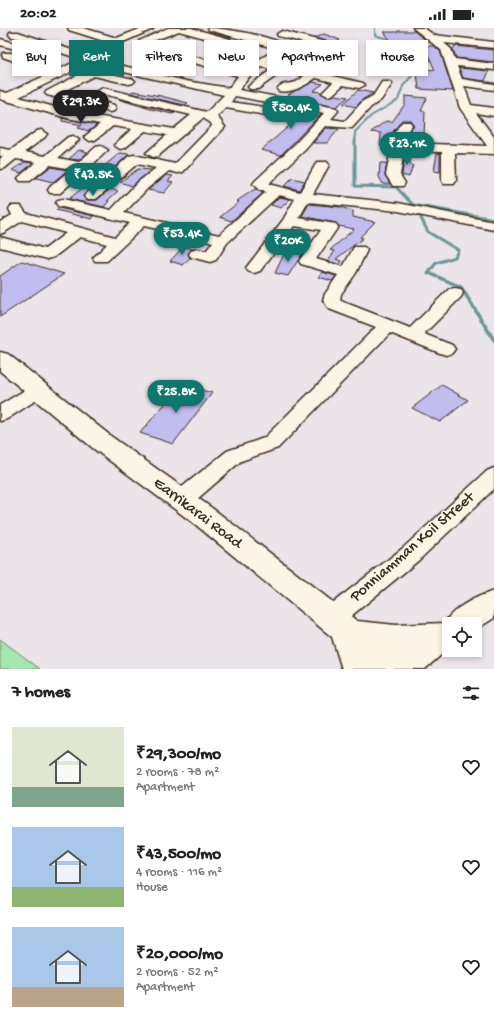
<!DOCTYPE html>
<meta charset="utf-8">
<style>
body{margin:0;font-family:"Gochi Hand",sans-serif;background:#f6f6f6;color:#222;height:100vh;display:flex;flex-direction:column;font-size:15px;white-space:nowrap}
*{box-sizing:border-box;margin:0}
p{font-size:13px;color:#767676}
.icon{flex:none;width:22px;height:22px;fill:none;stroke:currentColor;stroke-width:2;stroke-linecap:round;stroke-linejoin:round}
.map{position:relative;height:641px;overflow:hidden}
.panel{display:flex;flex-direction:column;background:#fff;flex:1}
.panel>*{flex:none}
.guide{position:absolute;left:12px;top:12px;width:470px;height:36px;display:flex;gap:8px}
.buttons{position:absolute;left:442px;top:589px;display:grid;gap:8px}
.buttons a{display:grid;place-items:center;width:40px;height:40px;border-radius:0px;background:#fff;box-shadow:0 2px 6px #0003;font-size:20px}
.price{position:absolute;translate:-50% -34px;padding:0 9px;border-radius:14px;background:#0f766e;color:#fff;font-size:13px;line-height:26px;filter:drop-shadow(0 1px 2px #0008)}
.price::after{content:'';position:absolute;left:50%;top:24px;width:12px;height:9px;margin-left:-6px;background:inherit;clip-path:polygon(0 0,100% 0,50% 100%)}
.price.selected{background:#222;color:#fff}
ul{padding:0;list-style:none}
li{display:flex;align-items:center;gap:12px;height:100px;padding:0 12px}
li span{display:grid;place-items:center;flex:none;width:112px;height:80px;border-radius:0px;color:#555}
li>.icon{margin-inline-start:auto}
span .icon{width:48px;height:48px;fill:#fffc;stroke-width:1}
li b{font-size:17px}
h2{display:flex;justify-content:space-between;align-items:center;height:48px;padding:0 12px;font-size:17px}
.pill{padding:0 14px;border-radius:0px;background:#fff;box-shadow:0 2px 6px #0003;font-size:14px;line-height:36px}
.pill.selected{background:#0f766e;color:#fff}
.status{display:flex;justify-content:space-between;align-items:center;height:28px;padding:0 20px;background:#fff;direction:ltr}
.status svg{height:11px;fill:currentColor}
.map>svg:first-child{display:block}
.green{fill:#a5e7b0;stroke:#708867}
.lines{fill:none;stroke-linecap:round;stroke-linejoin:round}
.stream-far2{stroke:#6c9597;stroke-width:2}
.stream-far1{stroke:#6c9597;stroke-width:3}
.stream{stroke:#6c9597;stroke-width:3.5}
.building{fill:#c2bdef;stroke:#3b2a1e}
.minor-casing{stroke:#3b2a1e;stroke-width:3}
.major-casing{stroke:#3b2a1e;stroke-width:3}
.minor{fill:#fcf5e5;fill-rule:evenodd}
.major{fill:#fcf5e5;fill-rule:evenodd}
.labels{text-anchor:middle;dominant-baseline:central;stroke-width:3;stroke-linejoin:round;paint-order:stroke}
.near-street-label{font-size:16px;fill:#3b2a1e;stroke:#fcf5e5}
</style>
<div class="status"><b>20:02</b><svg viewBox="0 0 49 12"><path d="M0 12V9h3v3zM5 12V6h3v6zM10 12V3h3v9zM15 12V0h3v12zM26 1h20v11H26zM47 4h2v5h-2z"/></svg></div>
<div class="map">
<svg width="494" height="641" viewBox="0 0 494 641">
<rect width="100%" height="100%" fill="#ebe4e8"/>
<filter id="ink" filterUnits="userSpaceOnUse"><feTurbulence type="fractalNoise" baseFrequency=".025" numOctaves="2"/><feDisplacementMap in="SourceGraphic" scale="8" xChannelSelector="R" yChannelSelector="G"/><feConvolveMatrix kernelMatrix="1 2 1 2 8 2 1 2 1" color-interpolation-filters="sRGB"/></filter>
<g filter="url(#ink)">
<!-- green -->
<polygon class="green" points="0,611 40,641 0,641"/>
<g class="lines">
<!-- stream-far2 -->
<g class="stream-far2">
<polyline points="375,0 375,7 394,13"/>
<polyline points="355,109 355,104 371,88 398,72 403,58 418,41 426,36 425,24 413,20"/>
</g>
<!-- stream-far1 -->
<g class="stream-far1">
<polyline points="355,108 355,158 396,159 415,179"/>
<polyline points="413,177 494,191"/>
<polyline points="420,188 428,204 458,222 455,229 436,235 428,246"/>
</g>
<!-- stream -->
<polyline class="stream" points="429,245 461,259 494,312"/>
</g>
<!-- building -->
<g class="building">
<polygon points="398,3 414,3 427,13 404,30 384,4 398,4"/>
<polygon points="324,6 340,12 335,15 314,10"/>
<polygon points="299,15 320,21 314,25 291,18"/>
<polygon points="424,18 434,18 440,23 453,63 419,61 417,46 421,46 424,41 435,42"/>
<polygon points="455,18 494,22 494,34 456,30 453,21"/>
<polygon points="459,40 489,43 485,53 463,50"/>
<polygon points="313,54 323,56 313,63 321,64 327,69 335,67 348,69 336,79 287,69 289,66"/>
<polygon points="358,62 373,65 362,72 356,79 343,76"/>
<polygon points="133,63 161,68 188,75 185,77 130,65"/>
<polygon points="405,68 427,70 421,83 425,83 424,109 412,108 411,114 407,114 407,106 414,97 410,92 402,92 393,104 390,117 380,117 381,105 371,104 386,93 392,94 405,76"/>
<polygon points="118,71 175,85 172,86 147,80"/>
<polygon points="282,79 321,86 281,127 261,122 295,93 276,91 284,85 281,82"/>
<polygon points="62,90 97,97 89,103 78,100 82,97 62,93"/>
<polygon points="326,100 339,101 327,115 313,115"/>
<polygon points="79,122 88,124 79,132 69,131"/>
<polygon points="120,125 129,126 115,139 104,138"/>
<polygon points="405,125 410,125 410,137 413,137 409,149 402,147"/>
<polygon points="437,125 440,125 440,144 434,143"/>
<polygon points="25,134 33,135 21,145 12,142"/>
<polygon points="380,135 387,135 385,147 390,156 383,156 379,149"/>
<polygon points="50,139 68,142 53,154 36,150"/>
<polygon points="138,141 151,142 132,158 120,154"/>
<polygon points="166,147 173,148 168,153 173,154 164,165 148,162"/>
<polygon points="292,150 305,153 299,162 284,158"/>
<polygon points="86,157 92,159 83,168 86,172 97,172 110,161 118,163 107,173 109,173 104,179 69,171"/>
<polygon points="255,161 263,165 235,190 231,193 220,189 239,174 237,173"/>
<polygon points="279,169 290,171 281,180 271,177"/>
<polygon points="309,176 340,179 353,183 353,189 375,194 360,209 363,210 336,231 342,233 340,237 328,233 335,223 330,222 354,201 339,198 336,195 302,188"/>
<polygon points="59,180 94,188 92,191 56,182"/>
<polygon points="184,218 193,221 188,225 190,231 183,237 170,233"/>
<polygon points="286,222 302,226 288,248 275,245"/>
<polygon points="22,233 64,246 0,289 0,248"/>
<polygon points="322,244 336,248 332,253 319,249"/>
<polygon points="182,356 212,365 173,416 140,405"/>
<polygon points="442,357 468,372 440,394 412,380"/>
</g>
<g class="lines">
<defs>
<g id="minor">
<path d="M68 0H83L117 10 142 0 153 1 91 28 95 31 82 39 133 51 135 53 133 55 129 56 94 48 62 64 114 77 116 80 114 83 110 84 47 67 45 65 47 63 82 45 73 43 19 69 72 84 174 101 191 87 99 65 97 63 103 60 207 84 224 67 111 41 110 39 115 36 186 53 229 60 238 48 158 24 157 22 162 19 243 43 256 33 277 21 209 2 208 0C224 0 281 9 290 21L289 23 270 34 279 36 288 31 293 34 290 38 363 55 365 57 359 60 343 57 332 67 328 68 322 65 333 54 316 50C306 57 291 66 279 63L277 61C283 53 289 57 296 54 299 52 302 50 304 48L283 43 258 61H250L248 59 250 57 272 41 262 39 249 49 239 62 336 80 338 83 331 91 345 93 363 73 373 68 382 54H390L392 56 381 72 371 79 352 100 325 98 305 122 268 156 300 164 317 134H327L329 137 313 166 398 175 494 194V202L398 183 308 174 299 190 336 196 338 199 316 231 343 239 354 219H364L367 222 356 245 341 266 340 272 341 273 410 300 449 261 455 260 461 261 463 265 461 269 424 306 452 317 455 321 452 325 446 327 440 325 390 305 278 420 241 433 188 479 180 481 172 479 169 473 172 467 227 423 264 410 376 299 329 281 323 272 325 266 338 247 301 236 299 233 321 202 294 198 260 243 254 245 248 243 246 240 283 192 295 171 279 167 227 215 216 232 210 234 191 229 189 226 191 223 197 221 206 223 213 214 144 198 107 233H95L93 230 107 216 80 209 54 229 48 231 0 219V209L45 221 66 205 22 193 5 204 0 206V194L12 187 9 181 11 178H21L26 185 115 209 130 195 58 178 56 175 58 172 63 171 111 182 138 154 156 140 137 136 96 171H86L84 168 107 147 85 143 60 165H50L48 162 50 159 71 141 50 137 30 153H20L18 150 36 134 16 131 5 140 0 141V131L3 128H0V120L11 122 37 103 41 102 47 106 45 109 25 124 45 128 68 109 73 108 79 112 58 130 79 134 96 119 101 118 108 122 92 137 115 141 129 128 134 127 175 136 212 98 211 95 203 90 158 128 153 129 146 125 167 107 145 103 125 120 120 121 114 117 132 101 113 98 95 112 90 113 84 109 100 96 67 90 0 71V63L7 65 49 46 3 29 2 27 3 25H11L58 42 80 31 10 8 9 6 10 4H18L81 25 107 14 69 2ZM235 68 324 85 295 116 255 153 253 156 259 162 266 164 219 207 124 185 148 160 169 143 178 145 183 144 225 99 217 88 226 80 277 89 283 85 277 81 231 74Z"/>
<polygon points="168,0 191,0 230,11 231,13 226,16 179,3 148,15 144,16 139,13"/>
<polygon points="413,0 424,0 434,7 494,14 494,20 444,15 451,21 455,31 494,36 494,42 457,38 462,51 494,56 494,62 464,58 471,77 494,80 494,88 476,85 494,109 494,126 455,125 456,153 454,156 444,156 442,153 442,124 404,123 400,147 405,155 403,158 393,158 386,147 394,105 402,94 410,94 412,97 406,105 405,115 487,118 460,80 441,22"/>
<polygon points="282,3 337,17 338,19 320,31 312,31 311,29 324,20 278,8 277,6"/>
<polygon points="0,11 34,20 35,22 30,25 0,17"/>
<polygon points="37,357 44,359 47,363 44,367 7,391 0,393 0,377 30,359"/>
<polygon points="494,440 494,461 419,532 339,598 330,601 321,598 318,591 321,584 403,520 487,443"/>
</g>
<path id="major" d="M0 324 8 326 112 409 216 483 357 593 396 597 445 595C453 579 478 568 494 563V590L475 602V596H449V620L425 641H342L332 609 196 497 94 421 0 343Z"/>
</defs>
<!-- minor casing -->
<use href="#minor" class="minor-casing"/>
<!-- major casing -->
<use href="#major" class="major-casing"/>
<!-- minor -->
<use href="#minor" class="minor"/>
<!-- major -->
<use href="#major" class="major"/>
</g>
</g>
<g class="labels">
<!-- near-street labels -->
<g class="near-street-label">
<text transform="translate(197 486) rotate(37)">Earrikarai Road</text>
<text transform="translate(413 520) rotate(-41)">Ponniamman Koil Street</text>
</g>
</g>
</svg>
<div class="buttons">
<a><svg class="icon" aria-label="locate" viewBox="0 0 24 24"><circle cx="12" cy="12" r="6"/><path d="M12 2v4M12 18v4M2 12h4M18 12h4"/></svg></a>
</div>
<b class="price selected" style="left:81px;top:96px">₹29.3K</b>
<b class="price" style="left:291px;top:102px">₹50.4K</b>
<b class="price" style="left:407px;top:138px">₹23.1K</b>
<b class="price" style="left:93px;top:169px">₹43.5K</b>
<b class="price" style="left:182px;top:228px">₹53.4K</b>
<b class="price" style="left:288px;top:235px">₹20K</b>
<b class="price" style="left:176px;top:386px">₹25.8K</b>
<div class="guide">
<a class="pill">Buy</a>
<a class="pill selected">Rent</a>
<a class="pill">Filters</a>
<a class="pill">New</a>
<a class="pill">Apartment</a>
<a class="pill">House</a>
</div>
</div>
<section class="panel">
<h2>7 homes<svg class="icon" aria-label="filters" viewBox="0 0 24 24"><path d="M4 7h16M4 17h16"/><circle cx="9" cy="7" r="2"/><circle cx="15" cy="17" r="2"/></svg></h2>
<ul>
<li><span style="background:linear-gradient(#dfe7d0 75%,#7fa58c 0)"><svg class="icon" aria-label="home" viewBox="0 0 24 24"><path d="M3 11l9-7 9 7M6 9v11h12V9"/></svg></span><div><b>₹29,300/mo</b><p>2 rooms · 78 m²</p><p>Apartment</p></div><svg class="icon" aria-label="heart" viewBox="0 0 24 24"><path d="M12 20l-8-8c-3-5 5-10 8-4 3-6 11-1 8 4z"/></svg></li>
<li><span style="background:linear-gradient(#a9c7e8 75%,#8fb573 0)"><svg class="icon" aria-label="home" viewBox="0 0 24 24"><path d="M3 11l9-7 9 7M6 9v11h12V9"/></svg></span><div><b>₹43,500/mo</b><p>4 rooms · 116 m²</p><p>House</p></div><svg class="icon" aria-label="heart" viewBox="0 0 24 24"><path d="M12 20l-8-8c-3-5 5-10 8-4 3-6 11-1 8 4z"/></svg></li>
<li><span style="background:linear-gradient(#a9c7e8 75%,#b9a48a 0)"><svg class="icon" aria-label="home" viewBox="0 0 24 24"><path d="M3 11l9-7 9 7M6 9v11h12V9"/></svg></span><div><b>₹20,000/mo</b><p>2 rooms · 52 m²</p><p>Apartment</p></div><svg class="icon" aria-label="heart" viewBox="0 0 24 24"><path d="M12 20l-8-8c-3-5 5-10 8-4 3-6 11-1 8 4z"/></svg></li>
</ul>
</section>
